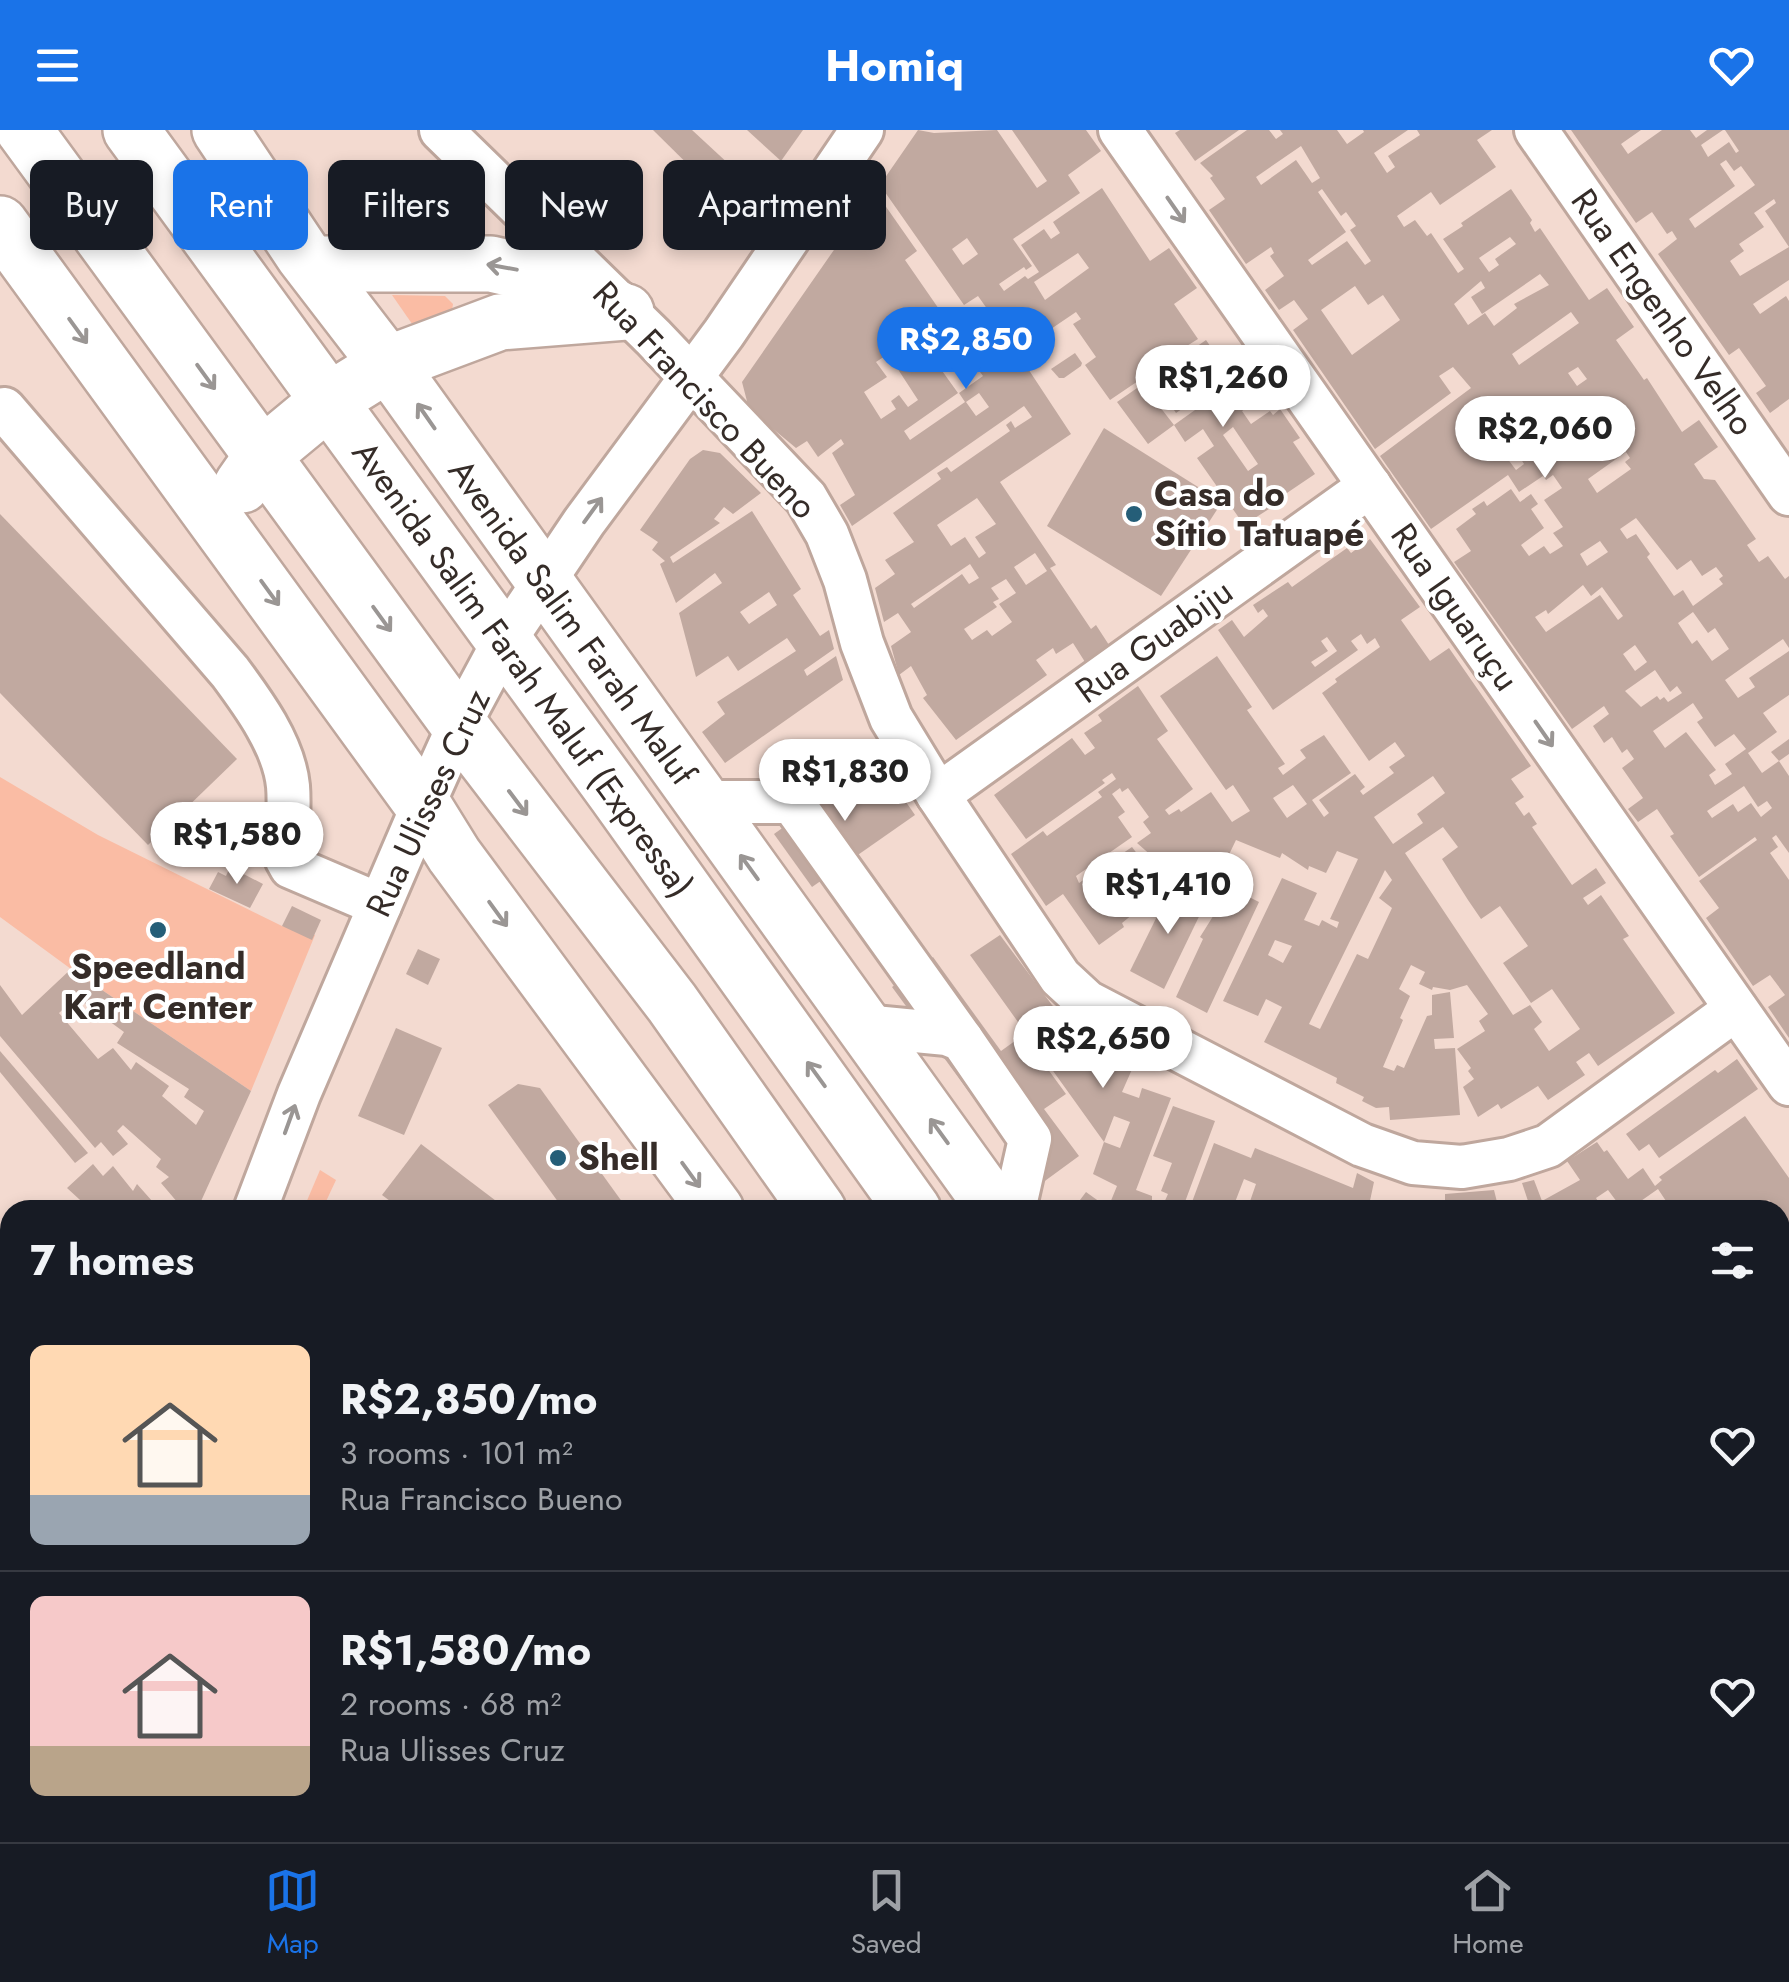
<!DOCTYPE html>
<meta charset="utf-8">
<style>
body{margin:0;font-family:Jost,sans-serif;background:#20242c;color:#f1f3f6;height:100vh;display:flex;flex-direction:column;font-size:38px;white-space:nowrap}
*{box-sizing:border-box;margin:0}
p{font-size:32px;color:#9ea1a6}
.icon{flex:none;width:55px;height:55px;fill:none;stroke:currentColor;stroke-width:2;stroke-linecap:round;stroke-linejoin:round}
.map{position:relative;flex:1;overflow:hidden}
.sheet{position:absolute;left:0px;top:1070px;width:1790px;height:642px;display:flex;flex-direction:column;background:#171b24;border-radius:30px 30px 0 0;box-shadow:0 5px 15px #0003}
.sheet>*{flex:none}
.banner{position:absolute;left:30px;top:30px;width:1000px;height:90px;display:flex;gap:20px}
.price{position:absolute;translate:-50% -85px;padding:0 22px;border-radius:35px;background:#fff;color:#222;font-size:32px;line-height:65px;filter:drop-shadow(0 2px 5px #0008)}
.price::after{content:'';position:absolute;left:50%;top:60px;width:30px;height:22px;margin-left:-15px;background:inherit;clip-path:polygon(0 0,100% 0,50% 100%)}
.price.active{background:#1a73e8;color:#fff}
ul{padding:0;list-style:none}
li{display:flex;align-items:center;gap:30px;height:250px;padding:0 30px}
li+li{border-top:2px solid #363941}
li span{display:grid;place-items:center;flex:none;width:280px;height:200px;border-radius:15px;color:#555}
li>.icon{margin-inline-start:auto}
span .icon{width:120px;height:120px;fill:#fffc;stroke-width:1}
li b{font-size:42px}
h2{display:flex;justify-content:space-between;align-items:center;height:120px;padding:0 30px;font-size:42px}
.pill{padding:0 35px;border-radius:15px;background:#171b24;box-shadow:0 5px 15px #0003;font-size:35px;line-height:90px}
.pill.active{background:#1a73e8;color:#fff}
header{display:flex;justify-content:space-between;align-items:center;height:130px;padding:0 30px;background:#1a73e8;color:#fff;font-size:45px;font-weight:700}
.tab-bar{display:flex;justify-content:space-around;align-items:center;height:140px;border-top:2px solid #363941;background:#171b24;font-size:28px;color:#9ea1a6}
.tab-bar a{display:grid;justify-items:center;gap:5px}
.tab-bar .active{color:#1a73e8}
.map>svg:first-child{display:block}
.green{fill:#fabca4}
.building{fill:#c1a9a0;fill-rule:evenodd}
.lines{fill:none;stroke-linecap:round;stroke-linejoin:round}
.minor-casing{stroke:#bfa79d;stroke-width:48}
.major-casing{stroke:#bfa79d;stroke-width:58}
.highway-casing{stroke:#bfa79d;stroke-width:60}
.minor{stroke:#fff;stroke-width:42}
.major{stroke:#fff;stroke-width:52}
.highway{stroke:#fff;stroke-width:55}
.oneway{stroke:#9a9694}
.poi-dot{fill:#255e78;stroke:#fff;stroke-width:4}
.labels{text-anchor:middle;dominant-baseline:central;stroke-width:8;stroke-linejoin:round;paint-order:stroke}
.street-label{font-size:35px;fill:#352c28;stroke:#fff}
.poi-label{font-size:35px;font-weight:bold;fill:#352c28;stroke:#fff;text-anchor:start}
</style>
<header><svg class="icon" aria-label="menu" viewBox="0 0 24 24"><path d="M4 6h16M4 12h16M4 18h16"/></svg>Homiq<svg class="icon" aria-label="heart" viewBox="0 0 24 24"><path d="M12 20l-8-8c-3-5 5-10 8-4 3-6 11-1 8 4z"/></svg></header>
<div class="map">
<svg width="1789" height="1712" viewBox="0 0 1789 1712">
<rect width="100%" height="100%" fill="#f3dad0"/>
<!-- green -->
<g class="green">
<polygon points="392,165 445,166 453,174 452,181 417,201"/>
<polygon points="0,647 98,705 282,796 315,805 251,961 71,839 0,787"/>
<polygon points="320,1040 336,1050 322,1080 303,1080"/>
</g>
<!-- building -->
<g class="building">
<polygon points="653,0 692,0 745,49 725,71"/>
<polygon points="747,0 803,0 781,31"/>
<path d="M918 0 934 3 997 0 1037 58 1047 51 1012 0H1086L1101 21 1068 45 1080 63 1013 109 1032 136 1026 140 1024 137 999 154 1004 161 1025 146 1028 149 1039 142 1021 115 1044 99 1051 109 1060 103 1053 92 1102 58 1150 131 1169 118 1197 158 1174 174 1198 209 1142 244 1144 247 1110 270 1085 235 1096 227 1073 194 1081 189 1076 182 1017 222 1071 304 1000 352 1056 435 1050 438 1091 499 1096 495 1109 515 1085 532 1073 513 1056 524 1053 518 1036 530 1047 545 956 610 923 568 927 565 911 536 899 545 891 516 911 502 898 483 884 492 875 458 895 444 885 430 914 412 893 383 941 349 937 343 947 337 951 342 1010 301 1006 295 1011 291 1015 298 1032 287 1024 276 852 396 840 375 855 365 832 323 844 314 841 309 818 327 807 311 796 318 749 279 742 252 875 61 917 121 905 130 950 195 962 186 980 212 1000 197 978 166 964 175 880 55ZM967 108 978 124 963 135 952 119ZM1078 123 1089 138 1045 170 1034 152ZM965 221 983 246 959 263 965 272 910 310 904 301 958 263 940 238ZM888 224 918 270 908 277 899 265 891 271 896 279 881 289 864 262 887 247 876 232ZM979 263 989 277 976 286 966 272ZM977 368 996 394 975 407 986 423 979 428 965 407 951 416 937 395ZM1035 423 1047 441 1026 455 1014 437ZM970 434 979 448 969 454 962 444 914 478 911 474ZM1006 449 1016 463 999 474 1012 492 992 506 987 500 972 510 964 499 997 477 993 472 999 469 991 458Z"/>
<polygon points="1180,0 1239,0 1195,31 1175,3"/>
<path d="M1247 0H1269L1276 9 1283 4 1280 0H1337L1347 14 1364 2 1363 0H1408L1374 23 1387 43 1395 37 1388 26 1420 5 1417 0H1492L1477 10 1496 37 1440 75 1431 62 1397 86 1404 97 1415 90 1427 106 1431 103 1458 143 1464 139 1443 109 1463 96 1461 93 1511 59 1532 90 1530 93 1535 102 1540 98 1589 170 1607 158 1634 197 1616 210 1644 250 1647 248 1682 302 1699 290 1718 317 1694 334 1704 349 1715 350 1756 409 1747 415 1759 432 1768 426 1785 449 1789 446V518L1783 509 1725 550 1738 568 1755 557 1749 548 1789 521V565L1763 583 1777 602 1748 623 1762 643 1779 631 1789 646V723L1776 705 1772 708 1778 717 1770 723 1789 750V908L1768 877 1785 865 1770 845 1753 856 1706 788 1719 778 1699 751 1757 710 1755 707 1699 747 1670 706 1674 704 1657 679 1638 692 1628 679 1643 668 1622 638 1634 629 1627 619 1622 623 1612 607 1604 613 1593 596 1609 584 1604 576 1572 599 1454 432 1471 421 1456 399 1476 384 1472 379 1484 371 1487 376 1511 359 1520 372 1531 364 1538 374 1531 379 1544 398 1521 415 1529 426 1544 416 1550 424 1563 416 1553 403 1563 397 1544 370 1562 358 1553 345 1546 350 1543 346 1519 362 1508 345 1431 399 1380 326 1471 258 1453 237 1439 246 1451 263 1375 319 1293 200 1308 189 1294 170 1279 180 1265 160 1284 146 1270 126 1274 123 1271 117 1246 134 1209 80 1225 69 1210 48 1213 46 1200 33ZM1301 16 1320 48 1312 53 1296 30 1261 55 1256 47ZM1322 59 1341 86 1346 82 1356 96 1350 100 1371 131 1365 135 1347 111 1312 135 1308 130 1346 102 1318 62ZM1510 107 1516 114 1495 129 1499 135 1489 142 1479 128ZM1540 144 1549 155 1514 174 1517 178 1494 196 1485 183 1468 195 1454 174 1481 151 1485 158 1471 167 1482 184ZM1355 156 1368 175 1383 165 1400 190 1352 225 1321 180ZM1571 182 1579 193 1519 235 1512 224ZM1578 237 1587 249 1577 256 1568 243ZM1596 284 1608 300 1586 316 1583 312 1579 314 1570 301ZM1516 321 1524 334 1516 340 1507 328ZM1626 322 1630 328 1625 332 1631 339 1597 363 1588 349ZM1636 388 1677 440 1691 430 1702 446 1716 437 1723 446 1719 449 1723 454 1693 476 1683 460 1674 466 1647 427 1650 424 1636 404 1627 409 1620 399ZM1600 411 1608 422 1587 436 1580 424ZM1583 455 1591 466 1602 457 1623 486 1618 490 1600 465 1546 502 1535 487 1546 480 1548 484ZM1693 482 1708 503 1715 498 1729 519 1712 531 1697 510 1692 514 1678 493ZM1635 515 1647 532 1635 541 1623 524ZM1655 540 1670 562 1677 556 1682 563 1668 572 1664 567 1660 570 1657 566 1641 577 1625 561ZM1693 573 1703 588 1697 592 1715 617 1734 604 1746 619 1725 634 1732 644 1715 655 1709 645 1716 640 1686 602 1665 618 1653 601ZM1744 656 1758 677 1767 671 1772 678 1761 687 1751 673 1738 682 1733 674 1712 688 1707 681Z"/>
<path d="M1571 0H1641L1621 14 1628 24 1662 0H1690L1696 8 1707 0H1723L1701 15 1708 27 1729 12 1736 23 1739 21 1725 0H1789V117L1765 81 1776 73 1774 69 1754 83 1764 97 1739 114 1744 121 1730 131 1740 146 1789 117V150L1753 174 1760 184 1786 166 1789 171V269L1770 283 1756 263 1766 256 1739 218 1729 225 1658 124 1677 109 1672 101 1667 104 1652 82 1636 93ZM1726 30 1734 41 1741 36 1755 55 1695 98 1689 89 1735 56 1720 34Z"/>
<polygon points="766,43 775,51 746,90 733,78"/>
<path d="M1206 210 1235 252 1252 239 1266 258 1253 267 1256 271 1242 281 1251 294 1270 281 1273 285 1280 279 1300 308 1293 312 1315 344 1281 367 1283 370 1244 395 1197 328 1214 316 1203 299 1185 312 1174 295 1148 314 1117 272ZM1211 259 1216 265 1174 295 1160 277 1168 271 1176 283ZM1233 297 1258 334 1248 341 1223 305Z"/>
<polygon points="1075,223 1082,233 1081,236 1064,248 1059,248 1051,239"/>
<polygon points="1104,298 1222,372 1161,466 1047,396"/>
<path d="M703 320 720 323 761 363 733 384 724 377 714 389 720 393 670 427 673 433 752 381 801 459 793 465 820 506 829 500 834 519 804 540 807 546 836 526 843 550 725 633 702 602 725 584 717 572 796 521 787 508 738 541 728 526 696 547 679 483 722 453 715 443 676 473 660 434 665 431 652 420 658 412 640 400 690 329ZM769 462 777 475 749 494 740 482Z"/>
<polygon points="0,384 237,629 148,715 0,563"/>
<path d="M1370 409 1420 477 1401 490 1430 531 1449 518 1531 636 1511 649 1524 667 1515 673 1524 686 1529 682 1537 694 1532 697 1572 755 1596 738 1606 753 1583 768 1588 775 1601 765 1629 806 1623 809 1675 883 1598 936 1589 923 1576 932 1585 945 1548 970 1538 956 1501 979 1498 974 1478 987 1463 957 1474 949 1468 941 1471 938 1457 919 1485 901 1479 891 1488 884 1467 855 1450 860 1433 857 1432 860 1419 854 1425 842 1411 835 1399 859 1410 866 1400 888 1403 890 1383 937 1394 941 1397 935 1404 938 1427 886 1432 885V865L1450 862 1454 908 1434 909 1435 919 1455 918 1460 985 1390 990 1389 977 1376 978 1362 971 1364 967 1336 953 1337 948 1264 912 1282 877 1266 869 1258 886 1223 871 1282 748 1317 763 1304 790 1319 796 1322 790 1337 798 1339 792 1330 789 1358 729 1337 721 1326 743 1309 736 1308 740 1282 723 1280 728 1236 710 1223 737 1203 727 1188 759 1164 748 1156 764 1130 751 1116 760 1133 784 1122 793 1124 797 1099 815 1063 764 1046 776 1011 724 1043 701 1047 706 1102 667 1098 662 1116 649 1112 643 1102 650 1105 653 1026 709 994 665 1072 608 1085 625 1095 618 1084 603 1102 591 1098 585 1138 556 1168 601 1157 609 1193 659 1165 680 1169 685 1179 679 1181 682 1211 662 1232 692 1250 681 1233 655 1226 660 1160 566 1217 526 1252 577 1247 580 1285 634 1278 638 1283 645 1306 628 1300 620 1324 605 1351 643 1312 670 1324 687 1329 683 1319 670 1355 644 1365 657 1360 661 1363 665 1394 643 1389 637 1405 626 1395 612 1369 631 1322 563 1337 552 1335 549 1380 517 1375 508 1367 514 1361 504 1351 511 1358 520 1273 580 1218 500 1232 490 1244 507 1268 486 1263 479 1258 483 1253 475 1288 452 1292 457 1347 418 1351 423ZM1327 507 1337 521 1315 537 1311 532 1328 521 1321 511ZM1433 646 1445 663 1417 684 1423 693 1393 714 1374 687ZM1293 655 1307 674 1287 688 1273 668ZM1120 658 1122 662 1128 658 1149 687 1143 692 1151 703 1137 713 1153 727 1148 738 1132 717 1079 753 1076 746 1132 707 1118 687 1125 682 1112 664ZM1443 697 1458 717 1442 729 1468 770 1481 789 1500 776 1528 816 1503 833 1531 873 1552 859 1580 899 1549 921 1534 899 1542 892 1530 875 1513 885 1405 723ZM1385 740 1392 750 1379 768 1392 778 1368 829 1357 824 1320 899 1309 894ZM1275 810 1292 816 1283 833 1268 825Z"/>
<polygon points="1789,609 1789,624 1779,631 1771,622"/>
<polygon points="877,630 915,685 812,757 774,704"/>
<polygon points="230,737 263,754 250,778 209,759 218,742 226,746"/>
<polygon points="1234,753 1243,756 1241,763 1259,772 1207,883 1176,867 1203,809 1200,807"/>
<polygon points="1172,756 1207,770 1164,859 1130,841"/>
<polygon points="292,776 321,790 312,810 282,796"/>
<path d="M1000 805 1052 875 1073 895 1137 928 1122 962 1139 968 1142 958 1171 968 1136 1060 1152 1066V1070L1163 1075 1168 1064 1161 1061 1172 1033 1153 1026 1173 976 1215 991 1182 1080 1108 1078 1117 1056 1093 1044 1104 1012 970 825ZM1114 986 1130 992 1120 1018 1104 1012Z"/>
<polygon points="418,819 440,829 428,855 406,844"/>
<polygon points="933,827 1001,921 1023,905 1066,964 1044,979 1079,1026 1038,1056 892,857"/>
<path d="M71 839 251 961 197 1080H184L161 1053 169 1047 156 1037 161 1029 123 995 117 1001 128 1014 113 1026 101 1012 95 1018 0 906V855L22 885ZM72 864 124 902 117 913 189 959 184 967 204 981 196 995 162 966 169 956 136 932 131 940 113 918 98 929 59 883 71 872 67 868Z"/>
<polygon points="396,898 442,918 404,1005 358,986"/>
<polygon points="0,921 88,1023 75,1033 0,942"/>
<polygon points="1737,929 1758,959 1659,1028 1649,1014 1639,1021 1626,1004 1715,940 1718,943"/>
<polygon points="518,954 540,958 628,1080 564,1080 488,975"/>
<polygon points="1745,986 1789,1048 1789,1117 1780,1123 1780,1080 1776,1080 1769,1070 1755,1080 1672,1080 1658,1059 1628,1080 1623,1080 1608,1060 1596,1068 1603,1080 1512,1080 1529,1074 1522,1053 1534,1050 1542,1071 1580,1050 1567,1031 1597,1012 1604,1022 1607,1020 1628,1049 1643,1038 1655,1056 1662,1050 1659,1047"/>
<polygon points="1214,1013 1251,1028 1255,1018 1353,1058 1357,1043 1374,1052 1368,1080 1247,1080 1256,1054 1244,1049 1232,1080 1189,1080"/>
<polygon points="421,1014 508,1080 402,1080 382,1065"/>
<polygon points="93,1034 103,1046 113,1036 133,1061 137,1054 160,1080 91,1080 67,1058"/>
<polygon points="1494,1060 1499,1080 1445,1080 1445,1064"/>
<polygon points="1086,1062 1111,1080 1076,1080 1074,1078"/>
<polygon points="1789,1128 1789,1278 1780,1268 1780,1134"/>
<polygon points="183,1702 281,1702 293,1712 184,1712 188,1707"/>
<polygon points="301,1702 342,1702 351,1709 357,1702 409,1702 401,1712 293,1712"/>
<polygon points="542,1702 661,1702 652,1712 534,1712"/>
<polygon points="662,1702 726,1702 737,1712 674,1712"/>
<polygon points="1022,1702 1081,1702 1088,1712 1029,1712"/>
</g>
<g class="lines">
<defs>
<g id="minor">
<polyline points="441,0 653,207 806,368 827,404 845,450 862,513 891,588 938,665 1060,847 1087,872 1362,1015 1413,1033 1462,1037 1509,1029 1548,1016 1736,879"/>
<polyline points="1120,0 1789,954"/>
<polyline points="1536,0 1789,364"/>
<path d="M4 279 230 542C253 573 284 615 288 656 290 679 287 704 286 728L291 737 380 775"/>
<polyline points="938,665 1370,356"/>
<polyline points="701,672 792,672 962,910"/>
<polyline points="863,896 947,904 962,910 1030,1009 1014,1080"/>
<polyline points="255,1080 299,964 423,675 459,595 504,511 584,392 724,203 862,0"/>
<polyline points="112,1702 116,1712"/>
<polyline points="430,1712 438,1702"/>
</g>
<polyline id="major" points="1780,1490 1789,1484"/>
<g id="highway">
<polyline points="24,0 459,595 672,873 818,1080"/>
<polyline points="131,0 615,663 913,1080"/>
<polyline points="220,0 304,126 404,256 996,1080"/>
<polyline points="0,94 423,675 454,725 716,1080"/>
<polyline points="312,134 491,134 543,146 618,179"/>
<polyline points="242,355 263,325 327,272 388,234 500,192 626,182"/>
<polyline points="1166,1702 1172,1712"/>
<polyline points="1260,1702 1267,1712"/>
<polyline points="1358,1702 1365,1712"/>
<polyline points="1444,1702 1451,1712"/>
<polyline points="1547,1702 1548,1712"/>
</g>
</defs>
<!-- minor casing -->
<use href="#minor" class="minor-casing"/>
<!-- major casing -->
<use href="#major" class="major-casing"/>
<!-- highway casing -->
<use href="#highway" class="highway-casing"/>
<!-- minor -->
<use href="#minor" class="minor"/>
<!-- major -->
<use href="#major" class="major"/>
<!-- highway -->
<use href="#highway" class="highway"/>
</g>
<!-- one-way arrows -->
<defs><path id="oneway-shaft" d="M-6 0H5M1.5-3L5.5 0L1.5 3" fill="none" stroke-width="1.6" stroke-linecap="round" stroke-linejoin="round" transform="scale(2.5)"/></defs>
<g class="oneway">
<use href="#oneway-shaft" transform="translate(1176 80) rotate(55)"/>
<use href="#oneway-shaft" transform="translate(502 137) rotate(-170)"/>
<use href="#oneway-shaft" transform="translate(78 201) rotate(54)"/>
<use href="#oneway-shaft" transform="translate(206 247) rotate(54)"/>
<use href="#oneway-shaft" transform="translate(426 286) rotate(-125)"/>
<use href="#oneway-shaft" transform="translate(593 380) rotate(-54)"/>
<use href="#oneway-shaft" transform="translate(270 463) rotate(54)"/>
<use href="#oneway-shaft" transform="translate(382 489) rotate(54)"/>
<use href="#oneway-shaft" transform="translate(1544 604) rotate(55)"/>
<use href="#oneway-shaft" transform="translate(518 673) rotate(53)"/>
<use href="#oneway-shaft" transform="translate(749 737) rotate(-126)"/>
<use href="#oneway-shaft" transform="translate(498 784) rotate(54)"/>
<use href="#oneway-shaft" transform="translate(816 944) rotate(-126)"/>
<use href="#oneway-shaft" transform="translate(290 989) rotate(-70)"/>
<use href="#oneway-shaft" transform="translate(939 1001) rotate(-126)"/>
<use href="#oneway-shaft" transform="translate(691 1045) rotate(54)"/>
</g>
<!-- markers -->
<g class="poi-dot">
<circle cx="1134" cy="384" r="10"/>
<circle cx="158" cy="800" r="10"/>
<circle cx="558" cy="1028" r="10"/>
</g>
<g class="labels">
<!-- street labels -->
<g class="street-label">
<text transform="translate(1663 182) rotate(55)">Rua Engenho Velho</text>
<text transform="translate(705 270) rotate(47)">Rua Francisco Bueno</text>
<text transform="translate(1455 477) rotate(55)">Rua Iguaruçu</text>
<text transform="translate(572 492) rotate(54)">Avenida Salim Farah Maluf</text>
<text transform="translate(1154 511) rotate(-36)">Rua Guabiju</text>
<text transform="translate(523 539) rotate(54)">Avenida Salim Farah Maluf (Expressa)</text>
<text transform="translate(428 673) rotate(-65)">Rua Ulisses Cruz</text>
</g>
<!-- poi labels -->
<g class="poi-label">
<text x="1154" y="364">Casa do<tspan x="1154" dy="40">Sítio Tatuapé</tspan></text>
<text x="158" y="837" text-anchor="middle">Speedland<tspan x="158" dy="40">Kart Center</tspan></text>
<text x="578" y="1028">Shell</text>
</g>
</g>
</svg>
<b class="price active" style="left:966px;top:262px">R$2,850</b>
<b class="price" style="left:1223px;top:300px">R$1,260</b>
<b class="price" style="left:1545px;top:351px">R$2,060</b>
<b class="price" style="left:845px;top:694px">R$1,830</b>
<b class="price" style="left:237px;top:757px">R$1,580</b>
<b class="price" style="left:1168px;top:807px">R$1,410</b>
<b class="price" style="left:1103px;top:961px">R$2,650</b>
<div class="banner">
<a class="pill">Buy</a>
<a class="pill active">Rent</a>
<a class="pill">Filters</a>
<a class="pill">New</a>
<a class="pill">Apartment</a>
</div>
<section class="sheet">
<h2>7 homes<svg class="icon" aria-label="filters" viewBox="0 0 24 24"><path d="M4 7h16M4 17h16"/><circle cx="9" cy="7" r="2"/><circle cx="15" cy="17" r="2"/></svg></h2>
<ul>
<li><span style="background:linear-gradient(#ffd9b3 75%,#9aa5b1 0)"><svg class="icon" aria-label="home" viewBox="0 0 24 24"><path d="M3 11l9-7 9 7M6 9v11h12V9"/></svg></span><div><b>R$2,850/mo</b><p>3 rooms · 101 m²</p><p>Rua Francisco Bueno</p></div><svg class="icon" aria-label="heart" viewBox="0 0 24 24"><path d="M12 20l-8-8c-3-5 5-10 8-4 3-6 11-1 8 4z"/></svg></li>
<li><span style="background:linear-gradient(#f6c9c9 75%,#b9a48a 0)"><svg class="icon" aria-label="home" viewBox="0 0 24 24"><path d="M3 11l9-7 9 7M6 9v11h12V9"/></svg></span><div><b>R$1,580/mo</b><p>2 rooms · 68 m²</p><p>Rua Ulisses Cruz</p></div><svg class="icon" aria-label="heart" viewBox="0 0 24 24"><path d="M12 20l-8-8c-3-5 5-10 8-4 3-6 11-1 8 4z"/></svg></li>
</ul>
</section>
</div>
<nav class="tab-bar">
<a class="active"><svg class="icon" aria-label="map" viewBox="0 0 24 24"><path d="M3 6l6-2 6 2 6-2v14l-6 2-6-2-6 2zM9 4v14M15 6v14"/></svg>Map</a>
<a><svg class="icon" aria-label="saved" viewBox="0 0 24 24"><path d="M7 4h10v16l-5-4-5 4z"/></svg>Saved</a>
<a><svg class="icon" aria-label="home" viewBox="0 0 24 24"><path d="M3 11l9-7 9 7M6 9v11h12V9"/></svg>Home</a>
</nav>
